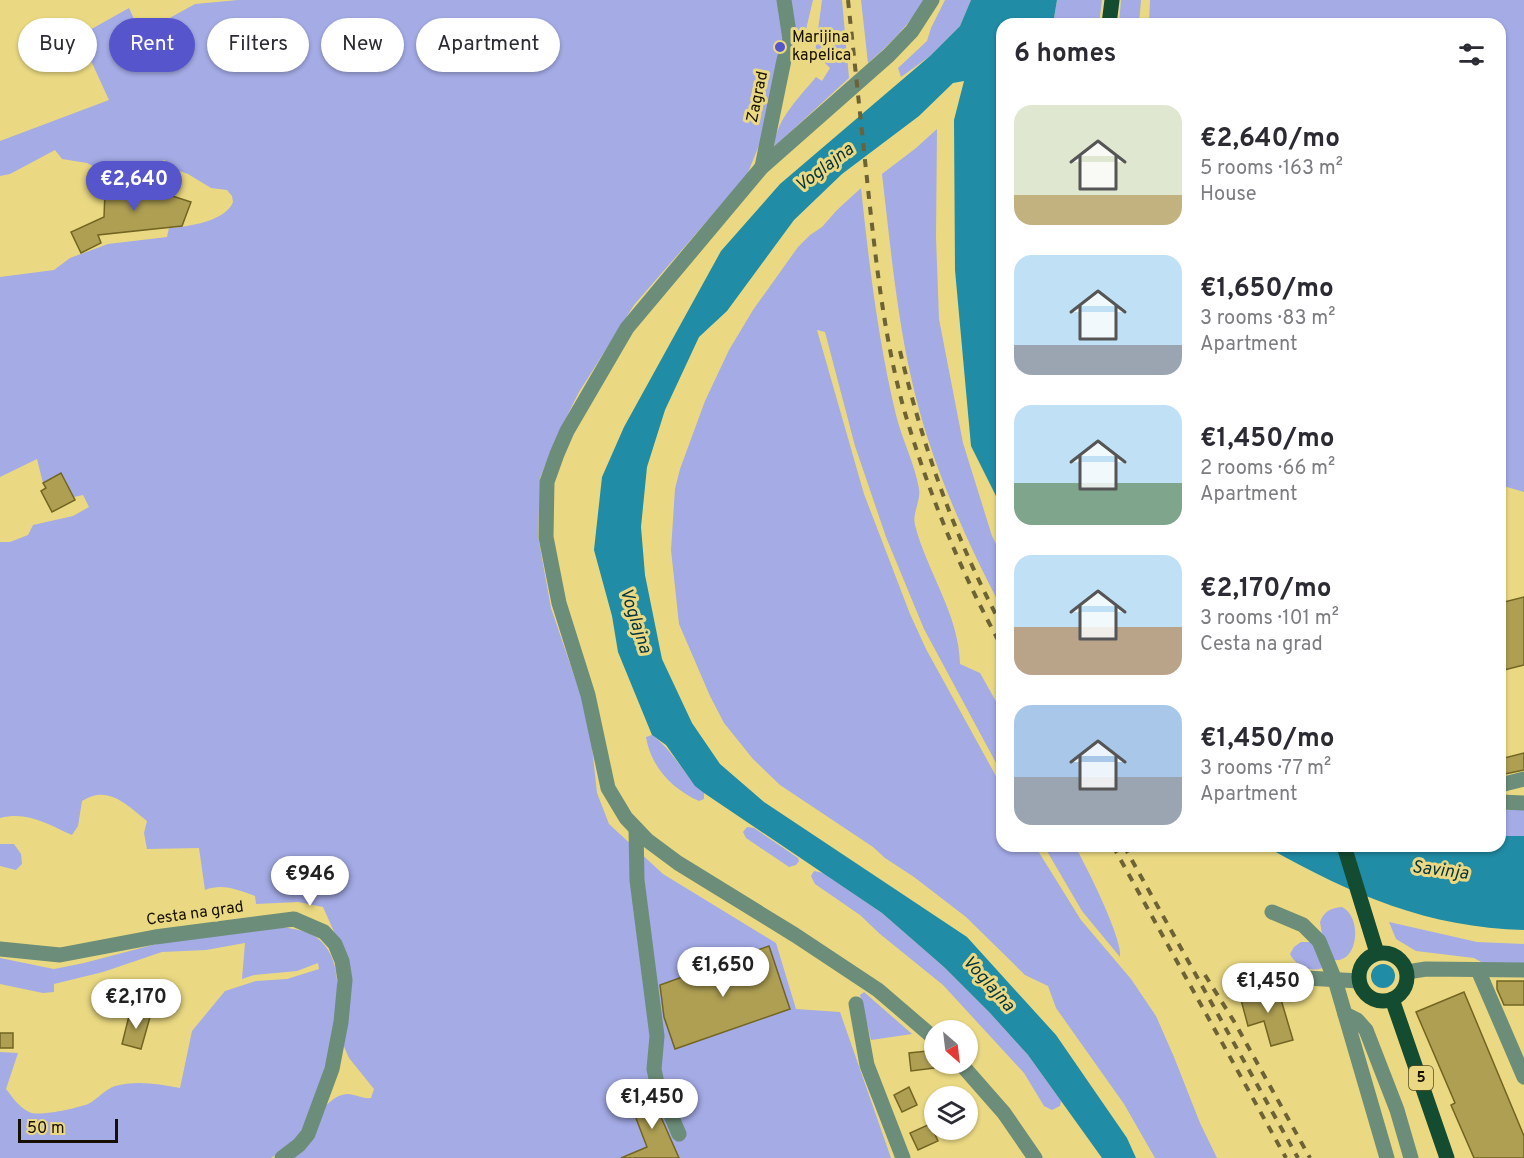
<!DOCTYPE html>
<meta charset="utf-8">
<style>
body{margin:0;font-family:Overpass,sans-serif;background:#f2f2f3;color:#2b2b33;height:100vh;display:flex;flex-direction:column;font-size:22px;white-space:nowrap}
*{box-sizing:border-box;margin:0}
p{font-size:20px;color:#7c7c81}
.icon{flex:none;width:33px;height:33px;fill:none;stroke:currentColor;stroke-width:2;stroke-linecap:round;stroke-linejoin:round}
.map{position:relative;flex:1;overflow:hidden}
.drawer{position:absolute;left:996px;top:18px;width:510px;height:834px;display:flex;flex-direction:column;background:#fff;border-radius:18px;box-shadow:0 2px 4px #0004}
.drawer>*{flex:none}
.banner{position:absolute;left:18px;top:18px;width:570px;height:54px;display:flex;gap:12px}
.needle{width:39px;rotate:152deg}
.controls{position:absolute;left:924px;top:1020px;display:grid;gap:12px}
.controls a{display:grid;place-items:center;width:54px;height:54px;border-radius:50%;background:#fff;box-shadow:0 2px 4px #0004;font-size:30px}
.scale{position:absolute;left:18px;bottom:15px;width:100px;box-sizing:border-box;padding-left:6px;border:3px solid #151000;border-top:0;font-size:16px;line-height:21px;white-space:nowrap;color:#151000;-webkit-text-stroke:4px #ead982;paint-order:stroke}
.price{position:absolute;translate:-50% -51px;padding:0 14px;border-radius:21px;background:#fff;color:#222;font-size:20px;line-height:39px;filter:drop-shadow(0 2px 3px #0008)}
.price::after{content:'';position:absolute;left:50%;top:36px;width:18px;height:14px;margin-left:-9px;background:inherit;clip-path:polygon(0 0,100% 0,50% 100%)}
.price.on{background:#5655cc;color:#fff}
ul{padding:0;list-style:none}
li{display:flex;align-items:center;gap:18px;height:150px;padding:0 18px}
li span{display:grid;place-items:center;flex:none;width:168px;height:120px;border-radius:18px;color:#555}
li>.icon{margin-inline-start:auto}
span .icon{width:72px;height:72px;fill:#fffc;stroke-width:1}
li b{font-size:26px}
h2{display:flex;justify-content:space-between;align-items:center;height:72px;padding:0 18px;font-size:26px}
.tag{padding:0 21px;border-radius:27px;background:#fff;box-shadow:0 2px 4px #0004;font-size:21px;line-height:54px}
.tag.on{background:#5655cc;color:#fff}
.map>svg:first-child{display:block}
.green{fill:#a4abe5}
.water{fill:#208ca5}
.building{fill:#ae9f53;stroke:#726522;stroke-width:1.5}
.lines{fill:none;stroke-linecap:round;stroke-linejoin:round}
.minor{stroke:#6b8d79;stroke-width:15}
.major{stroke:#134c31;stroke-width:15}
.rail{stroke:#6c6235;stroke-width:4;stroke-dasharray:8 8;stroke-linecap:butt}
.poi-dot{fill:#5655cc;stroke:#ead982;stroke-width:2}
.labels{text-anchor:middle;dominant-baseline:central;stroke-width:6;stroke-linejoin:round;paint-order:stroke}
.shield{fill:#ead982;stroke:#554c27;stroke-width:1.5}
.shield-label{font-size:15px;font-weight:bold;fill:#151000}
.poi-label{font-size:16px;fill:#151000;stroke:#ead982;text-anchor:start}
.street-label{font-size:16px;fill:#151000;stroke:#ead982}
.water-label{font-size:18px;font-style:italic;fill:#03333e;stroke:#ead982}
</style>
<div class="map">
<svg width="1524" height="1158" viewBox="0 0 1524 1158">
<rect width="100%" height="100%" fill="#ead982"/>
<!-- green -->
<g class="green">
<path d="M238 0H780L785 44 762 138 747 175 634 305 579 392 557 436 540 478 538 536 551 608 582 699 590 728 597 793 609 824 663 874 776 943 796 1009 840 1012 891 1158H291C303 1140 323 1095 347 1094 355 1094 362 1099 371 1098L374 1089 349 1058 342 1042 348 963 323 907 298 902 256 904 255 896C238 890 223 883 205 890L199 848 147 849 144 833 147 821C127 805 108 784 82 801L78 826 72 835C47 824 28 811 0 818V542H10L28 535 33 525 73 516 89 507 83 495 74 497 61 473 43 483 37 459 0 477V277L54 270 70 258 108 244 167 237 169 228C188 227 226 221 233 202L232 196 227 190 211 188 188 174 168 167 165 160 146 167 124 170 112 176 87 163 62 159 55 150 10 174 0 176V141L109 100 81 39 88 31 129 8 147 47 163 39 157 25 195 4Z"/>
<polygon points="789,0 813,0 803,42 795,43"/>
<path d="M822 0H842L849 78 774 147C776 119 799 98 816 77L822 81 830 68 815 53Z"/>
<path d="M861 0H924C909 25 890 44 868 63Z"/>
<polygon points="945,0 971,0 960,26 930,56 901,77 898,68 927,41 931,28"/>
<polygon points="1057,0 1102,0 1099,24 1053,24"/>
<polygon points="1121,0 1141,0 1139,24 1119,24"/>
<polygon points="1150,0 1524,0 1524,492 1500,485 1500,24 1149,24"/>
<path d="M937 129 936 237 939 319 963 443 992 536 1002 556V609C964 536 929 459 911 377 896 310 890 242 882 174L916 148Z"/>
<path d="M861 188C869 264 878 340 896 415 902 440 915 464 919 489 921 501 912 513 915 525 927 572 959 614 960 664L980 673 1002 712V774L924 629 886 537 855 446 825 332 817 330 864 494 910 614 926 649 1002 787V846H1035L1081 920 1131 979 1156 1016 1174 1057 1200 1123 1217 1158H1155L1124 1104 1056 1008 1048 986 1025 975 966 917 914 877 885 858 873 847 780 785 753 759 724 723 710 696 679 624 671 550 675 489 680 469 705 401 729 350 753 310 798 247 810 235 822 227 837 210Z"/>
<path d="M652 735C674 751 684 776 704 793V799L699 801C672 789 651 767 646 737Z"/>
<rect x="1500" y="810" width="24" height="26"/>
<polygon points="747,827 754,828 798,858 799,861 796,865 789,867 746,838 743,832"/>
<polygon points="0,844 14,844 21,854 22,864 16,870 0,866"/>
<path d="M1044 846H1075C1086 866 1122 937 1120 957L1082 911Z"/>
<polygon points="814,871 823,873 882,913 944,967 990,1013 1028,1055 1061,1101 1060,1106 1052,1110 1044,1106 1024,1073 943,985 880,934 860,915 815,884 811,876"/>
<path d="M1342 907C1363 918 1358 963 1334 960L1323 940 1320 922C1324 911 1331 908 1342 907Z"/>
<polygon points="1389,922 1477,942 1524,944 1524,963 1483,963 1474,958 1416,951 1396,939"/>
<path d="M281 927C301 930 317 932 328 950 352 988 325 1076 308 1115 305 1122 303 1134 297 1140 291 1147 279 1153 271 1158H0V1052L18 1053 6 1089C13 1098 18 1106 29 1112 39 1117 77 1108 88 1104 98 1099 105 1089 115 1086 136 1080 159 1084 180 1088L192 1031 225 991 256 981 287 979 319 969 318 963 297 971 254 975 242 979 245 943 206 950 162 952 103 972 54 984V992L43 993 0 984V958L54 969 84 963 164 942Z"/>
<path d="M1301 942H1313L1322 968C1310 973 1295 965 1290 954L1294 947Z"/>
<polygon points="864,992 912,1034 871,1040 860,995"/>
</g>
<!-- water -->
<g class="water">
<polygon points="971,0 1057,0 1053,24 1002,24 1002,508 971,446 955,270 954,120 964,81 953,83 919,116 842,174 794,220 727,311 699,337 665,410 647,467 641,527 645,575 662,659 692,723 720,764 764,802 967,937 1056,1035 1127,1138 1136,1158 1102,1158 1028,1055 990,1013 944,967 882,913 704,793 695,786 666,745 652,735 618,652 612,616 594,550 602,477 624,427 721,251 780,184 930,56 960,26"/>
<path d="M1500 836H1524V930C1427 928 1348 893 1265 846H1500Z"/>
<circle cx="1383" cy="976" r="12"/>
</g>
<!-- building -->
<g class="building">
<polygon points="151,174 167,181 163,193 191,202 182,226 98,235 101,243 81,253 71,232 104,217 105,191 135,179 146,185"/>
<polygon points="61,473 75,500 52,512 41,491 46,488 43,483"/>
<polygon points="1524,597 1524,665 1500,671 1500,603"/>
<polygon points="1524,753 1524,770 1500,775 1500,759"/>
<polygon points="769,946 790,1009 675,1049 664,1017 660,985"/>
<polygon points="1497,981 1524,981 1524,1005 1504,1005 1497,989"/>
<polygon points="1277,986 1293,1040 1271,1046 1264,1021 1248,1026 1240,996"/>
<polygon points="1464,992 1524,1136 1524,1158 1474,1158 1451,1105 1455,1103 1416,1012"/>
<polygon points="130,1012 150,1017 141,1049 122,1044"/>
<rect x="0" y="1033" width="13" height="15"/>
<polygon points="927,1051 927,1053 934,1052 934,1068 911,1071 909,1053"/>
<polygon points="909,1087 917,1105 902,1112 894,1095"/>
<polygon points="650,1092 679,1158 621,1158 647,1147 629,1100"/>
<polygon points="930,1124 938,1141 918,1150 910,1133"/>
</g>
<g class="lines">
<!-- minor -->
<g class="minor">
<polyline points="932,0 912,31 889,55 762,167 627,328 567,431 557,454 547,482 546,537 559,603 588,695 608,788 626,818 647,840 678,863 795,935 878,990 934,1038"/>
<polyline points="762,167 784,60 790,39 784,0"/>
<polyline points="1500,785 1524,779"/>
<polyline points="1500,802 1524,803"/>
<polyline points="636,829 637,880 657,1036 654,1069 657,1083 679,1134"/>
<polyline points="1272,912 1303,925 1319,941 1335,980 1387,1158"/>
<polyline points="0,949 60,955 155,937 294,919 324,932 335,944 342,961 345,980 341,1022 332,1069 308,1134 299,1145 282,1158"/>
<polyline points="1478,970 1524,1077"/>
<polyline points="1407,972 1426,969 1524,970"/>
<polyline points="1289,977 1359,981"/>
<polyline points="856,1004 867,1065 903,1158"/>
<polyline points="1345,1014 1357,1020 1366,1030 1397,1110 1411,1158"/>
<polyline points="961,1064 1004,1113 1035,1158"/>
</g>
<!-- major -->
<g class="major">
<polyline points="1109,24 1112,0"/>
<polyline points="1344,846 1377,953"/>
<circle cx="1383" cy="977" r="24"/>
<polyline points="1392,999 1447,1158"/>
</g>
<!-- rail -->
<g class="rail">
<path d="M848 0C855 66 862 132 869 198 877 270 885 343 905 413 929 494 961 573 1002 647"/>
<path d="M900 351C923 447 955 539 1002 626"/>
<polyline points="1113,846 1286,1158"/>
<polyline points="1124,846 1298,1158"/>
<polyline points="1205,975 1235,1023 1310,1158"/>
</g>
</g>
<!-- markers -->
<circle class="poi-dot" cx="780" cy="47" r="6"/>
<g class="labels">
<!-- shield labels -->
<rect class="shield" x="1409" y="1066" width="24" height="24" rx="4.5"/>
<g class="shield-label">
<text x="1421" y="1078">5</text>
</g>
<!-- poi labels -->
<g class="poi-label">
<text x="792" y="38">Marijina<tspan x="792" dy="18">kapelica</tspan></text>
</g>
<!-- street labels -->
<g class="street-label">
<text transform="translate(758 97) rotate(-78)">Zagrad</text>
<text transform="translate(195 914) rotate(-8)">Cesta na grad</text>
</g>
<!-- water labels -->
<g class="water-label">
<text transform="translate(825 168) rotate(-37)">Voglajna</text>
<text transform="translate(635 621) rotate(72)">Voglajna</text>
<text transform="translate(1440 871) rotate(7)">Savinja</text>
<text transform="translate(988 984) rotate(48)">Voglajna</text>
</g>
</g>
</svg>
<div class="controls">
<a><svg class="needle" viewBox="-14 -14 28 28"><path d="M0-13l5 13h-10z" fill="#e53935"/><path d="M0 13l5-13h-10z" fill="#7c7c81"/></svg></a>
<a><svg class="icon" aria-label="layers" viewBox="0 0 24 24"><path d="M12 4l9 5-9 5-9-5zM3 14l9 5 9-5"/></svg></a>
</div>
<div class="scale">50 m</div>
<b class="price on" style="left:134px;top:212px">€2,640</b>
<b class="price" style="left:310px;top:907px">€946</b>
<b class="price" style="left:723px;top:998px">€1,650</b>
<b class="price" style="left:1268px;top:1014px">€1,450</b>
<b class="price" style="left:136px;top:1030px">€2,170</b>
<b class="price" style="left:652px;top:1130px">€1,450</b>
<div class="banner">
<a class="tag">Buy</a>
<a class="tag on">Rent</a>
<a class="tag">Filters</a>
<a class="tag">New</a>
<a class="tag">Apartment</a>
</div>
<section class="drawer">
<h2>6 homes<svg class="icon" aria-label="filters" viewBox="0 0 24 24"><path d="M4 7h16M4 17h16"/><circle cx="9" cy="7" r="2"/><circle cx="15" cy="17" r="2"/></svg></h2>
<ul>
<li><span style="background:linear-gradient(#dfe7d0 75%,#c2b280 0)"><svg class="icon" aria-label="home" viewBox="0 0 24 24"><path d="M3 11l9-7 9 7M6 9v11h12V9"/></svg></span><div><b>€2,640/mo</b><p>5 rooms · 163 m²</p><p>House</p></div></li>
<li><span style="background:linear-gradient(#bfe0f5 75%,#9aa5b1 0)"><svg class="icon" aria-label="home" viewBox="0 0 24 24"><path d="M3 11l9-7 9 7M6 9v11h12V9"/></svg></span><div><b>€1,650/mo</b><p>3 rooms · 83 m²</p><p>Apartment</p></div></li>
<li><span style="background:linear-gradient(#bfe0f5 65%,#7fa58c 0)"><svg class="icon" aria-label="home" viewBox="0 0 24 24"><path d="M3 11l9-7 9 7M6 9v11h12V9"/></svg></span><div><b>€1,450/mo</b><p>2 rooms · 66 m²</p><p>Apartment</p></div></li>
<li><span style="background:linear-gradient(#bfe0f5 60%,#b9a48a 0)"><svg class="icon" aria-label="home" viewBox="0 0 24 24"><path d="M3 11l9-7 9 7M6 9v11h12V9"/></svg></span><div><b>€2,170/mo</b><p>3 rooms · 101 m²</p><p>Cesta na grad</p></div></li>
<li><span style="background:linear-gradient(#a9c7e8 60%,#9aa5b1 0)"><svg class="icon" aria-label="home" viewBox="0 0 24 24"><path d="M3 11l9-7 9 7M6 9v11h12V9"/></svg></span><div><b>€1,450/mo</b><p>3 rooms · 77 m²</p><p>Apartment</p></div></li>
</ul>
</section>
</div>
